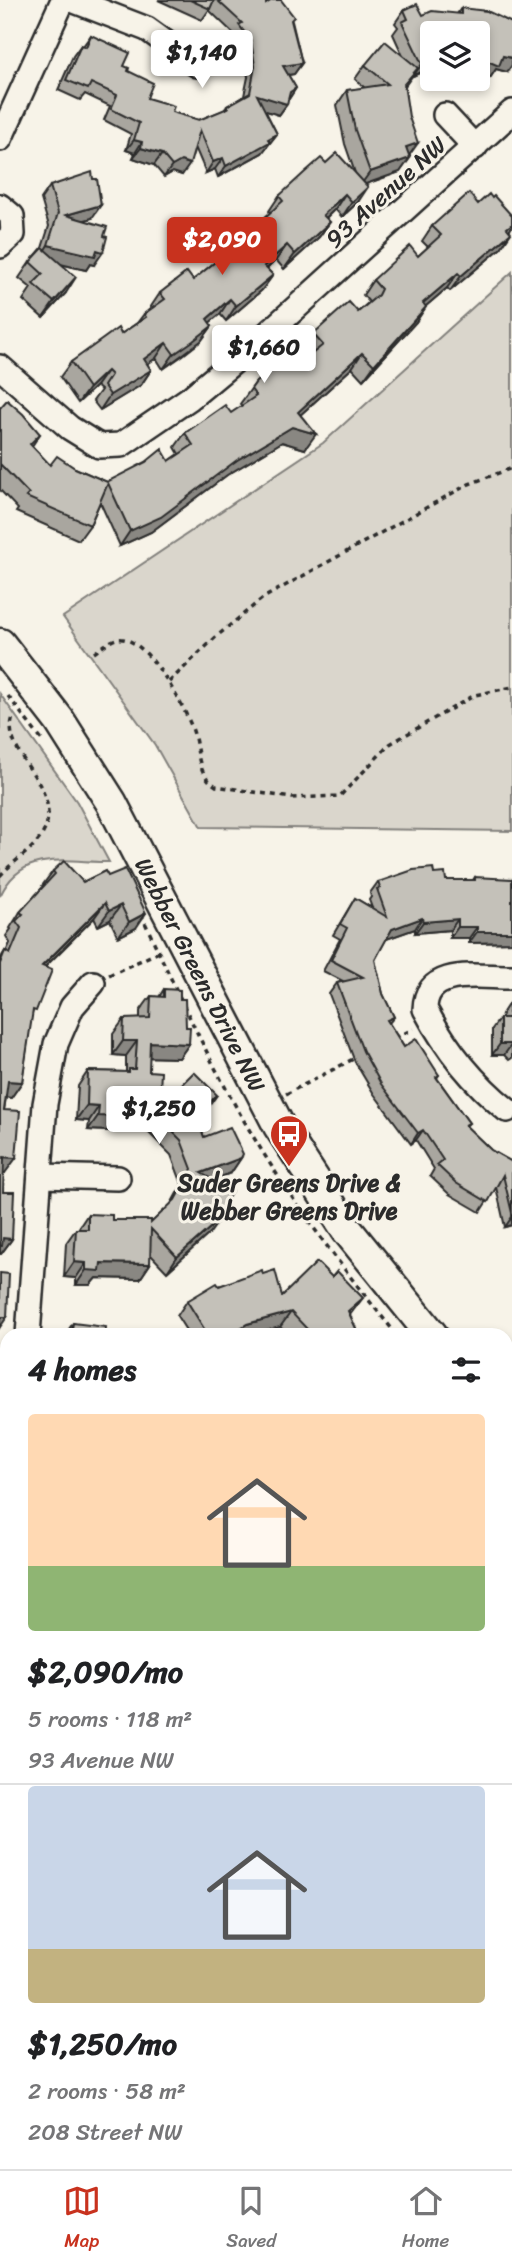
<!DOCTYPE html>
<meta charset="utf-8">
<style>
body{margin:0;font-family:Sriracha,sans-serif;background:#f2f2f2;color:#202124;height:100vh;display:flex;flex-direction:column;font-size:26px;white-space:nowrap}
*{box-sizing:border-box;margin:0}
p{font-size:23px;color:#757577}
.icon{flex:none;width:38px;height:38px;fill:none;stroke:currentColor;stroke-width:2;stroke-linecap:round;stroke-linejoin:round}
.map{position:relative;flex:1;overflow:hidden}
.panel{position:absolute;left:0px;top:1328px;width:513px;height:842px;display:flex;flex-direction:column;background:#fff;border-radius:21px 21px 0 0;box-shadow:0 4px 10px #0003}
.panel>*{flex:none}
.controls{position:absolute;left:420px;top:21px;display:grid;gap:14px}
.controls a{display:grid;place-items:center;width:70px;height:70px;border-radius:7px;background:#fff;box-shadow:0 4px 10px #0003;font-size:35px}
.price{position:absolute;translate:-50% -60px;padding:0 16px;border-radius:7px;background:#fff;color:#222;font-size:23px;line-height:46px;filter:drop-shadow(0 2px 4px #0008)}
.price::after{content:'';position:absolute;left:50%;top:42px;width:21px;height:16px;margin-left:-10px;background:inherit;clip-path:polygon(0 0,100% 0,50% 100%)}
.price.on{background:#c8321e;color:#fff}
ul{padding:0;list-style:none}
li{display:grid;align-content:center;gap:14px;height:371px;padding:0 28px}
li+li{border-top:2px solid #e0e0e0}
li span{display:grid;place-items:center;height:217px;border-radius:7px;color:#555}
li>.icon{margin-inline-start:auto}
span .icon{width:126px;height:126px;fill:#fffc;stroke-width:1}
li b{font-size:30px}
h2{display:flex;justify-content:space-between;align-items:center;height:84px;padding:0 28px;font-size:30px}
.menu{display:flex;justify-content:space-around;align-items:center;height:98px;border-top:2px solid #e0e0e0;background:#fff;font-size:19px;color:#757577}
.menu a{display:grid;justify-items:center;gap:4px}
.menu .on{color:#c8321e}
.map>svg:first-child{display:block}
.green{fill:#dad6cc;stroke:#82807c;stroke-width:2}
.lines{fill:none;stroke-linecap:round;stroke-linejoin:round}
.minor-casing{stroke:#2b2b2b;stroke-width:28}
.major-casing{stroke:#2b2b2b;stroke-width:35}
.path{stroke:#2b2b2b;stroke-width:3.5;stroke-dasharray:5 5;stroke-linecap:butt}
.minor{stroke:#f7f3e8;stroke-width:23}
.major{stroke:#f7f3e8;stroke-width:30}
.wall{fill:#a9a69f;stroke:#2b2b2b;stroke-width:2}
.shaded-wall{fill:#898782;stroke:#2b2b2b;stroke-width:2}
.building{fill:#c4c1b9;stroke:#2b2b2b;stroke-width:2}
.labels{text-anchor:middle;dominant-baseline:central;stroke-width:6;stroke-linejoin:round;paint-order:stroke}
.street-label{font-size:24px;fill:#2b2b2b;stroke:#f7f3e8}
.poi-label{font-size:24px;font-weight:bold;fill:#2b2b2b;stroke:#f7f3e8}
</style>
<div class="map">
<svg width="512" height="2169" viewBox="0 0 512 2169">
<rect width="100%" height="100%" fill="#f7f3e8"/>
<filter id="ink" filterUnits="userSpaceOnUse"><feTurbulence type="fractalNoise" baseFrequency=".0143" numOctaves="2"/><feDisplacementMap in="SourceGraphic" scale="14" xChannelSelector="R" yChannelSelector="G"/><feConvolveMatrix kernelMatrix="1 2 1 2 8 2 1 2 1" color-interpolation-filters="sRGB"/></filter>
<g filter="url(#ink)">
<!-- green -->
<g class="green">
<polygon points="512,272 512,831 201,827 155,745 63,617 323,443"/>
<path d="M0 694 77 802 109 862C64 862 22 849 0 896Z"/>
<polygon points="512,1980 512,2169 500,2169 491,2163 506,2163 506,1989"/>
</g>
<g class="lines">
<defs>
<g id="minor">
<polyline points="72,0 147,29 197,65"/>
<polyline points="445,115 475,147"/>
<polyline points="0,139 63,0"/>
<polyline points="0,206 12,216 13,234 0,246"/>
<polyline points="0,367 70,428 99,446 121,445 190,398 267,334 512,112"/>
<path d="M507 1110C471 1081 446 1049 425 1009 426 965 482 978 512 977"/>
<polyline points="40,1176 118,1178"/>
<polyline points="28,1335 45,1104 56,1044 72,1007 93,983"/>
<polyline points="0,1508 7,1485"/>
<polyline points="0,1626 7,1629"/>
<polyline points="0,1870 7,1874"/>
<polyline points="356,2163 363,2169"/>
</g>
<g id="major">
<polyline points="0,644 59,720 111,802 279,1126 347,1230 432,1335"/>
<polyline points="506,1412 512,1417"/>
<polyline points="506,1810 512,1800"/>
<polyline points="219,2169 226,2163"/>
</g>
</defs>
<!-- minor casing -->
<use href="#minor" class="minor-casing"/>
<!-- major casing -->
<use href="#major" class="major-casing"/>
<!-- path -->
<g class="path">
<path d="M94 653C100 649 110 640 117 639 145 633 184 706 192 728 200 749 195 773 216 786L292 798 340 796 390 744 475 695 512 687"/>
<polyline points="169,682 217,636 263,598 469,484 512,468"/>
<polyline points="8,696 44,743"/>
<path d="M0 876C14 859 36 850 45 829 62 784 0 754 13 717"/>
<path d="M141 914C173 983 205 1053 243 1119 287 1196 341 1267 397 1335"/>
<polyline points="109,975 159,952"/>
<polyline points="395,1038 413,1029"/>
<polyline points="286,1094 357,1057"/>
<polyline points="506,1459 512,1465"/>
<polyline points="506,1860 512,1852"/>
<polyline points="256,2169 263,2163"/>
</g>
<!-- minor -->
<use href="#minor" class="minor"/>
<!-- major -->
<use href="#major" class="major"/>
</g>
<!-- wall -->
<g class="wall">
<polygon points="158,0 266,0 266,4 292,21 302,63 294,74 288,75 296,88 288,100 287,104 279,115 265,110 277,134 262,153 218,177 215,169 206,173 195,147 182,175 173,172 164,177 154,165 133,158 135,153 126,150 131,134 104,120 110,106 85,94 80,100 58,90 73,56 81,45 83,46 91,35 124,66 147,98 172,112 199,120 224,110 227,106 244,96 248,77 244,52 232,36 233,33 209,10 202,20"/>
<polygon points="461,8 507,72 496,69 490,78 478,73 478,33 432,67 413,76 413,75 405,86 410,158 400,172 366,184 358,202 342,217 335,209 326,218 330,222 319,237 284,269 276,260 267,269 273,275 262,290 226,321 220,314 209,323 212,326 201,341 182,356 163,369 156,358 147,364 151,370 141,385 100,410 93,401 101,390 96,386 78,403 60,377 71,362 121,334 137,323 144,314 150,309 150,308 160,293 193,280 219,259 217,257 228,242 242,238 270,213 269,211 279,196 326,163 355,173 345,144 337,105 347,90 365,88 355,79 365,65 403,56 393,34 398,27 395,23 404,10 423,15 457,14"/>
<polygon points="50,186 92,218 85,220 94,265 90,264 86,270 61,264 66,293 43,318 23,300 31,288 19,278 30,262 42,248 49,226 41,199"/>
<polygon points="478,204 512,226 501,248 450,291 447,288 426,306 416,322 363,380 352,368 300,415 305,449 282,442 227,475 151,532 120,546 100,502 90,525 79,540 16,512 18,509 0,490 0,408 40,434 32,446 50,465 75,468 107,482 169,461 179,454 175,447 185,433 231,413 242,406 240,404 256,382 298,365 309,356 303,349 313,334 358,312 369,302 363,295 373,280 418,256 428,247 422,241 432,226"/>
<polygon points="53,871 83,882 105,871 136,928 118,937 110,920 98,926 94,918 45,967 31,1018 22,1082 11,1098 6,1097 4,1110 5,1173 3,1173 3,1192 12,1239 1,1254 0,1254 0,959 5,951 6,952 10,943 6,936 11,929 10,928 20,912 43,887 42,886"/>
<polygon points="434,874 446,880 473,880 475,877 512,942 469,943 469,938 450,938 450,930 415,933 415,929 386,939 375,960 383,994 394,1017 389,1023 404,1047 439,1075 437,1078 469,1123 466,1126 491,1150 512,1162 512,1225 505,1227 496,1187 480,1212 449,1194 430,1176 434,1169 416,1140 411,1144 374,1094 355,1062 329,994 337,983 343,981 323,971 340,939 333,935 355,898 372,908 369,900 371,897 370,893 378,882"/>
<polygon points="164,989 180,999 189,1044 179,1058 149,1057 149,1071 159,1107 207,1109 197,1119 204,1137 241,1158 231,1173 212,1180 210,1233 167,1272 150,1254 150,1264 140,1279 96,1278 90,1285 76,1285 76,1278 64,1277 66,1243 76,1229 78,1229 88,1214 112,1220 151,1223 171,1204 182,1184 171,1155 146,1130 112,1128 110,1131 88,1130 89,1121 76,1120 78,1086 88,1071 126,1072 126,1056 113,1055 113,1034 124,1019 140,1019 140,1011 151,996 159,997"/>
<polygon points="509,1003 512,1003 512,1058 509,1060 504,1055 492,1055 492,1029 500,1018 501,1018 502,1014"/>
<polygon points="263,1274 282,1296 352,1312 350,1315 358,1333 364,1335 289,1335 280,1327 250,1335 189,1335 177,1316 187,1301 219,1286"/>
<polygon points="73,1323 105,1335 65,1335"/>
<polygon points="4,1649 7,1651 7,1722 0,1718 0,1655"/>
<polygon points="0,1753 7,1756 7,1837 0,1834 1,1819 0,1819"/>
<polygon points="0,1893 7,1897 7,1969 0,1965"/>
<polygon points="0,1981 7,1985 7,2031 1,2027 0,2029"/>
<polygon points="0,2119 7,2127 7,2163 88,2163 83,2169 3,2169 2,2164 0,2165"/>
</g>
<!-- shaded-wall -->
<g class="shaded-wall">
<polygon points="503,56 512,58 512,65 507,72 496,69 490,78 478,73 478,57"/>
<polygon points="432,59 432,67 413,76 422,64"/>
<polygon points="302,63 294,74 275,77 283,66"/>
<polygon points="296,88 289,99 283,103 287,104 279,115 250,106 257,95 290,92"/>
<polygon points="277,134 262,153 218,177 226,166"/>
<polygon points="134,140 142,142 135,153 126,150"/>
<polygon points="418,143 408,157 406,147"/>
<polygon points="141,148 162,154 154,165 133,158"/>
<polygon points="223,158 215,169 206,173 213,162"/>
<polygon points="410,158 400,172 360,186 370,172"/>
<polygon points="181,161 190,164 182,175 173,172 164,177 172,166"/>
<polygon points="368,187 358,202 342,217 352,202"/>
<polygon points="345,194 335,209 313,230 323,215"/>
<polygon points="101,205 92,218 57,228 66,215"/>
<polygon points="330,222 319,237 284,269 295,254"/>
<polygon points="511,233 501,248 450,291 461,276"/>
<polygon points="48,245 97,250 103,252 94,265 90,264 86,270 39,259"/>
<polygon points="287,245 276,260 254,281 264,266"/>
<polygon points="458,273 447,288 412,318 423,303"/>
<polygon points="273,275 262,290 226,321 236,306"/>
<polygon points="76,277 66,293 43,318 54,302"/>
<polygon points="230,299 220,314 196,334 207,319"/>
<polygon points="426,307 416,322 363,380 374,365"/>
<polygon points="212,326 201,341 163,369 174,354"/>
<polygon points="166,343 156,358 133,374 144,359"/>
<polygon points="362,353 352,368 287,427 298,412"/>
<polygon points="151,370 141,385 100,410 110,395"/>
<polygon points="107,371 96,386 78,403 89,388"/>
<polygon points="292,427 316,434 305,449 282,442 227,475 151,532 120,546 130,531 237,460"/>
<polygon points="105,903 94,918 31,981 42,966"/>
<polygon points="121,905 110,920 98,926 109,911"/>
<polygon points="146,913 136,928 118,937 129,922"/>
<polygon points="422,918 415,929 384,940 392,929"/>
<polygon points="458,919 450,930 415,933 423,922"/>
<polygon points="458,927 477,927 469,938 450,938"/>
<polygon points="477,932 512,932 512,942 469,943"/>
<polygon points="123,1041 137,1041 126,1056 113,1055"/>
<polygon points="150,1042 189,1044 179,1058 140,1057"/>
<polygon points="500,1044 512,1044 504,1055 492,1055"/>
<polygon points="8,1081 22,1082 11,1098 0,1096"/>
<polygon points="217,1095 207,1109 186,1130 196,1116"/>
<polygon points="87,1105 99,1106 89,1121 76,1120"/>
<polygon points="120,1114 157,1116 146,1130 112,1128 110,1131 88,1130 98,1116"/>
<polygon points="423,1130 416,1140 411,1144 418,1133"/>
<polygon points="4,1157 16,1158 5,1173 0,1173"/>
<polygon points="241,1158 231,1173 191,1188 201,1173"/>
<polygon points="512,1217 512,1225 505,1227"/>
<polygon points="220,1219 210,1233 167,1272 177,1257"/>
<polygon points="3,1238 12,1239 1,1254 0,1254 0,1242"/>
<polygon points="74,1262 86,1263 76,1278 64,1277"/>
<polygon points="101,1263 150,1264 140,1279 96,1278 90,1285 76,1285 86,1270"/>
<polygon points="363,1298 352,1312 338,1326 348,1311"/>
<polygon points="291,1312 280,1327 250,1335 229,1335 247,1324"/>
<polygon points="0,1317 7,1317 0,1327"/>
<polygon points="512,1557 512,1570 506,1571 506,1558"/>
<polygon points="512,1647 512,1650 506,1657 506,1653"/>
<polygon points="0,1801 7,1803 7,1810 1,1819 0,1819"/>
<polygon points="7,2153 7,2157 0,2165 0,2159"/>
<polygon points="80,2163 88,2163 83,2169 64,2169"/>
</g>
<!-- building -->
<g class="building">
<polygon points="190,0 214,0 210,9"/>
<polygon points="217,0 266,0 266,4 272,0 281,0 294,17 291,20 302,63 283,66 296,88 290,92 287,104 257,95 277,134 268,139 270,142 226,166 223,158 213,162 200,130 190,164 181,161 172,166 162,154 141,148 142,142 134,140 139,123 111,109 117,95 91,83 88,89 66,80 81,45 86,47 91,35 130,53 124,66 129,68 128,71 153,83 147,98 174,106 172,112 199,120 228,108 227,106 250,93 255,66 251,41 239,25 242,23"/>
<polygon points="417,4 423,15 432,11 461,14 461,8 487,11 512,23 512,58 503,56 499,66 478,57 478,33 432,33 432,59 422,64 402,22 408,19 404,10"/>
<polygon points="385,41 418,68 404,84 409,117 418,143 406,147 410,158 370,172 355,130 347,90 388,84 365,65"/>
<polygon points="337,153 368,187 352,202 345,194 323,215 330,222 295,254 287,245 264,266 273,275 236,306 230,299 207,319 212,326 193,341 174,354 166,343 144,359 151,370 110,395 104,386 111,375 107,371 89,388 71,362 118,328 121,334 146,317 144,314 165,299 160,293 187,272 193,280 232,248 228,242 238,233 242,238 283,201 279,196 304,173 321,158 326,163"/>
<polygon points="92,172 93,179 97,179 101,205 66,215 107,227 104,236 107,237 103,252 97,250 95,256 48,245 58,213 50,186"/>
<polygon points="469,193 478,204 489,194 492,198 494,196 512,216 512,224 507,228 511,233 461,276 458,273 423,303 426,307 374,365 362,353 298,412 316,434 292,427 237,460 161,517 130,531 108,483 90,525 26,497 29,494 0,464 0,408 7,400 23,414 40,434 30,444 50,465 57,456 75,468 107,482 146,462 162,449 169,461 193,445 185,433 225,405 231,413 256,396 251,389 256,382 289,354 298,365 323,345 313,334 349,302 358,312 378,295 381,289 373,280 410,246 418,256 441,235 432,226"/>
<polygon points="43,248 76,277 54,302 33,284 43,274 30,262"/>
<polygon points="64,861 83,882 105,871 108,876 125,869 146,913 129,922 121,905 109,911 105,903 42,966 52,970 36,1011 33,1010 22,1082 8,1081 4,1110 20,1111 16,1158 4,1157 3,1192 14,1192 12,1239 3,1238 2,1246 0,1246 0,964 5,951 10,954 21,928 16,921 23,914 20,912 55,874 53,871"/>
<polygon points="433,868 434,874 445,873 446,880 475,880 475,877 512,879 512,932 477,932 477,927 458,927 458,919 423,922 422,918 392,929 375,960 383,994 394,1017 387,1020 404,1047 416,1039 439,1075 436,1077 469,1123 465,1125 491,1150 512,1162 512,1213 503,1175 488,1202 456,1183 437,1165 443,1160 423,1130 418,1133 381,1084 363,1051 337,983 363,977 331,960 347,928 340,924 355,898 387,917 377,889 380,888 378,882 413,870"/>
<polygon points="164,989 180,990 180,999 185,999 186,1027 190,1027 189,1044 150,1042 149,1071 161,1072 159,1107 194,1072 217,1095 196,1116 204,1137 230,1127 243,1154 241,1158 201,1173 232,1191 226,1202 228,1204 220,1219 177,1257 151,1229 150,1264 101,1263 100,1271 86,1270 86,1263 74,1262 76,1229 88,1229 88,1214 112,1215 112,1220 151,1220 151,1223 175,1200 192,1169 181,1140 157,1116 120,1114 120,1117 98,1116 99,1106 87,1105 88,1071 129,1072 129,1069 135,1069 137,1041 123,1041 124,1019 150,1018 151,996 164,997"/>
<polygon points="509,1003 512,1003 512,1044 500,1044 500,1018 509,1018"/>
<polygon points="317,1262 332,1277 337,1271 363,1298 348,1311 358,1333 362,1331 364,1335 310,1335 308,1330 291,1312 247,1324 229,1335 208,1335 187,1301 217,1283 219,1286 262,1270 263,1274 275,1270 282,1296"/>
<polygon points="0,1273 9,1274 7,1317 0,1317"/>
<polygon points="73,1323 106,1327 105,1335 71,1335"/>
<polygon points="0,1352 4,1353 3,1375 0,1388"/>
<polygon points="506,1487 512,1495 512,1557 506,1558"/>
<polygon points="512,1582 512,1647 506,1653 506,1591"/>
<polygon points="4,1649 7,1651 7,1703 0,1700 0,1657"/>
<polygon points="0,1753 7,1756 7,1803 0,1801"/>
<polygon points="0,1893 7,1897 7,1949 0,1945"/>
<polygon points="0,1981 7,1985 7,2019 5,2022 0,2019"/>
<polygon points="0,2119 7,2127 7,2153 0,2159"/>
<polygon points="16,2163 80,2163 64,2169 17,2169"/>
<polygon points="321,2165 326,2169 318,2169"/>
</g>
</g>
<!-- icons -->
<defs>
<symbol id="bus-pin" viewBox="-11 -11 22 30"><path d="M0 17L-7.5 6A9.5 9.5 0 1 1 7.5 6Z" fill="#c8321e" stroke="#f7f3e8"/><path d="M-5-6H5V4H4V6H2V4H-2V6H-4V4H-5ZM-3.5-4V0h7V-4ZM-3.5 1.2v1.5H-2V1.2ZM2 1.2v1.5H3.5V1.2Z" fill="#fff"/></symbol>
</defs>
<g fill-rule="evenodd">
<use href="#bus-pin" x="267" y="1112" width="44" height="60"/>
</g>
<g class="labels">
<!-- street labels -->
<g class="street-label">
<text transform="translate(386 192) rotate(-42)">93 Avenue NW</text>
<text transform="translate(200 975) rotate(63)">Webber Greens Drive NW</text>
</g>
<!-- poi labels -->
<g class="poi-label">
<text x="289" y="1183">Suder Greens Drive &amp;<tspan x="289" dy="28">Webber Greens Drive</tspan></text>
</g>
</g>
</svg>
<div class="controls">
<a><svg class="icon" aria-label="layers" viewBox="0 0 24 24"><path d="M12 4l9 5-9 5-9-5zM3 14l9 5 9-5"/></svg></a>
</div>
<b class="price" style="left:202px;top:90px">$1,140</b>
<b class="price on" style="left:222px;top:277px">$2,090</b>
<b class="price" style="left:264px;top:385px">$1,660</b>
<b class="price" style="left:159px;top:1146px">$1,250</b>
<section class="panel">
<h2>4 homes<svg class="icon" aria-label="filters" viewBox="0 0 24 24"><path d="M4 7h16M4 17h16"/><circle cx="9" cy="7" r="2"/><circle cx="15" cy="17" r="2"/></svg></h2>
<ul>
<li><span style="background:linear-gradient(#ffd9b3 70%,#8fb573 0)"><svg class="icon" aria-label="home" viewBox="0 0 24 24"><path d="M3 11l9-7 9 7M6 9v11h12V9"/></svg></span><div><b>$2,090/mo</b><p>5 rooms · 118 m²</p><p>93 Avenue NW</p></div></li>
<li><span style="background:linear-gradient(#c9d6e8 75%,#c2b280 0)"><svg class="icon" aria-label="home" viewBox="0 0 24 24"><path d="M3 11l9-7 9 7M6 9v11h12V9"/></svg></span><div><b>$1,250/mo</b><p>2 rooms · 58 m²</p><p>208 Street NW</p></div></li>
</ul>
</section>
</div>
<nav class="menu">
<a class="on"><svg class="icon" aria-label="map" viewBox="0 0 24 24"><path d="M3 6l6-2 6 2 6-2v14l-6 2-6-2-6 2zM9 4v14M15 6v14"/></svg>Map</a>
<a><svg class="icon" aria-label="saved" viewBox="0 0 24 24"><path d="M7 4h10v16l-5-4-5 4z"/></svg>Saved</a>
<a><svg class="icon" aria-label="home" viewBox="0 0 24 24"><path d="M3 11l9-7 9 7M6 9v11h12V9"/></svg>Home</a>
</nav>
